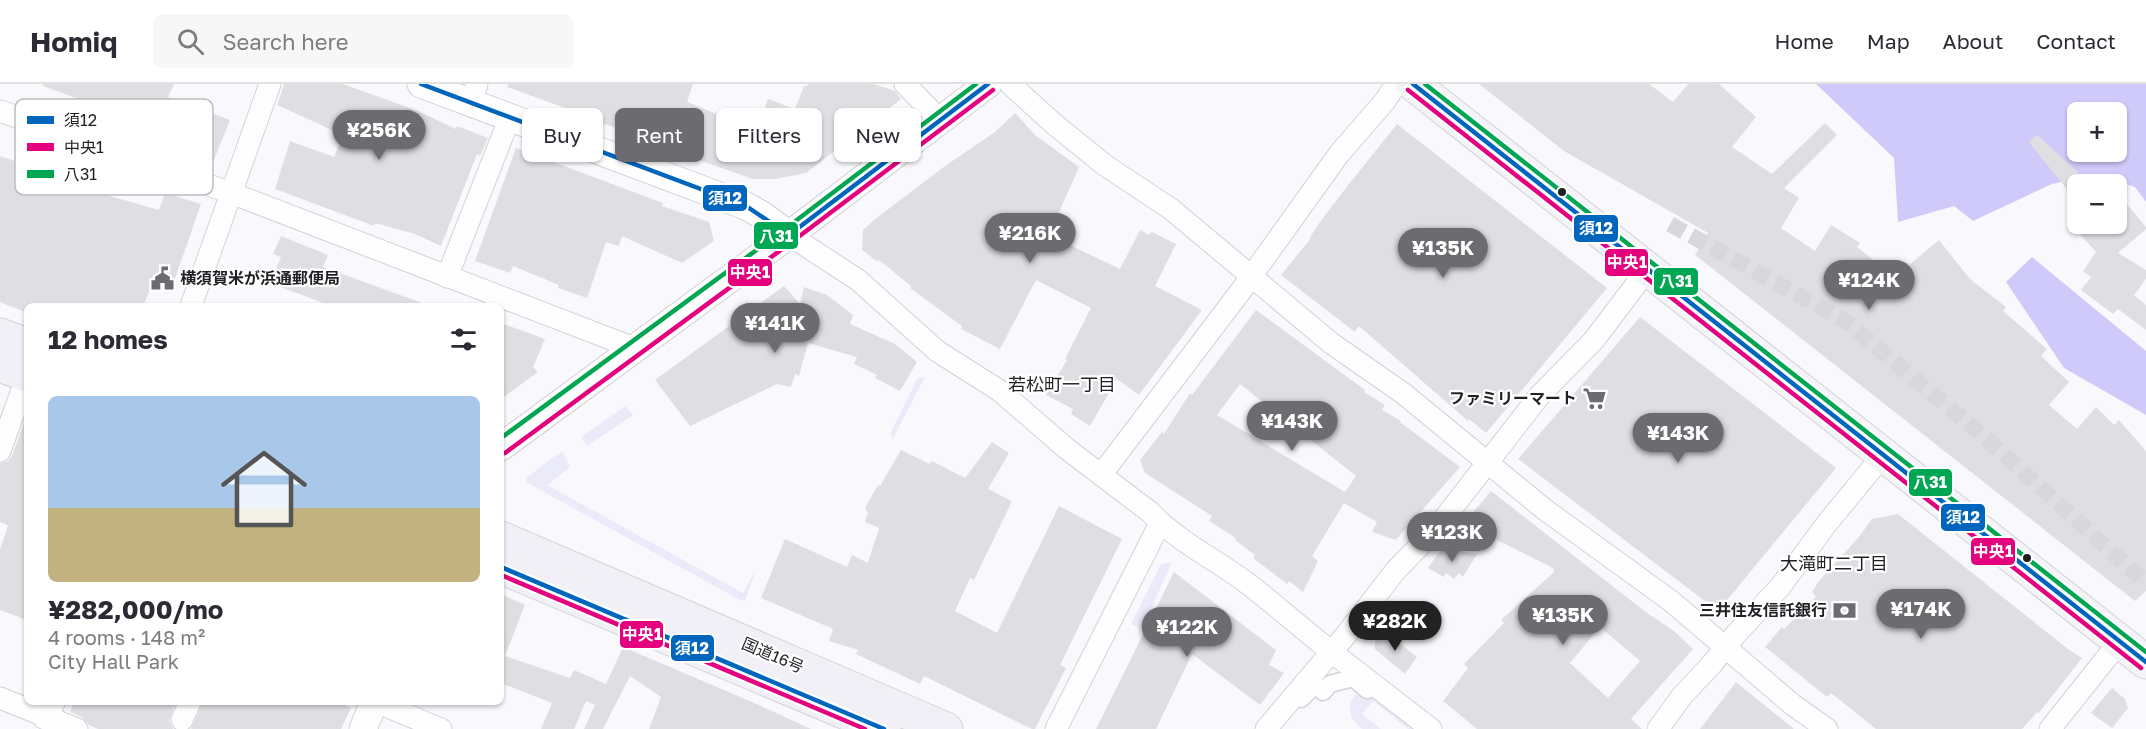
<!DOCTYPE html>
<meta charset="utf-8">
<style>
body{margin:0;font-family:"Golos Text","Noto Sans JP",sans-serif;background:#f7f7f7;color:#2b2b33;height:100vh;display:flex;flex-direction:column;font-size:22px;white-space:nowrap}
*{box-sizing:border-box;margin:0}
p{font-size:20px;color:#7c7c81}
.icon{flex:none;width:33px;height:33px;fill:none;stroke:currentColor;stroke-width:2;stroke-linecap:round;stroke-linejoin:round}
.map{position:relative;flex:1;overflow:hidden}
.side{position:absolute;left:24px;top:219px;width:480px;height:402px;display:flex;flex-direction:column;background:#fff;border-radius:9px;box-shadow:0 2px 4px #0004}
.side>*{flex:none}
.top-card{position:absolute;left:522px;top:24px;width:570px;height:54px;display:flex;gap:12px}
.controls{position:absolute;left:2067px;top:18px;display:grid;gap:12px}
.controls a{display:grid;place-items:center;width:60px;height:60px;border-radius:9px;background:#fff;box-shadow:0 2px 4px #0004;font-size:30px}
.price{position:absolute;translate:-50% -51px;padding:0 14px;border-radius:21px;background:#6c6b70;color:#fff;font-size:20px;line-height:39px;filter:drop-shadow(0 2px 3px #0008)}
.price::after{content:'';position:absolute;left:50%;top:36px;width:18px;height:14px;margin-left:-9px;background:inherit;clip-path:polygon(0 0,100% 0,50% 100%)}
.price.on{background:#222;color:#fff}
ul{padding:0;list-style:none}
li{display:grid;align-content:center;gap:12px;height:318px;padding:0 24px}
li+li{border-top:2px solid #e1e1e2}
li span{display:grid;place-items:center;height:186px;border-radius:9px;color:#555}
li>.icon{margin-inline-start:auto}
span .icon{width:108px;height:108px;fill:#fffc;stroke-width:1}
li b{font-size:26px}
h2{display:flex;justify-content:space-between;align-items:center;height:72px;padding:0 24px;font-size:26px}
.tag{padding:0 21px;border-radius:9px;background:#fff;box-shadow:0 2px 4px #0004;font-size:21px;line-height:54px}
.tag.on{background:#6c6b70;color:#fff}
header{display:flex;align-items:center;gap:36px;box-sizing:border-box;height:84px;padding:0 30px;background:#fff;border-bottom:2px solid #e1e1e2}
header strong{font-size:28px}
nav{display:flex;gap:33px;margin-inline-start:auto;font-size:21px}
.search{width:420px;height:54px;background:#f7f7f7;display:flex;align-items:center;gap:15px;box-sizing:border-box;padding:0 21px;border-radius:9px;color:#7c7c81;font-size:22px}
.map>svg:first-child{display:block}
.green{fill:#ebeaf9}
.forest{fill:#d0cafb;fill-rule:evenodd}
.building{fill:#dfdfe3;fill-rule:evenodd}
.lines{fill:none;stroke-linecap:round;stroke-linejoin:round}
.pedestrian-tunnel{stroke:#d8d8dc;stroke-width:16;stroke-dasharray:16 8;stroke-linecap:butt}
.pedestrian-casing{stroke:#d3d3d7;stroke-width:19}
.minor-casing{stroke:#d3d3d7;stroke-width:23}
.tertiary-casing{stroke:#d3d3d7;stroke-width:29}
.primary-casing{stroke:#d4d4d7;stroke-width:35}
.trunk-casing{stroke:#d4d4d7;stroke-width:35}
.pedestrian{stroke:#fefeff;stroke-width:16}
.minor{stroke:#fefeff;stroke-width:21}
.tertiary{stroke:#fefeff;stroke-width:27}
.primary{stroke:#f4f4f8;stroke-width:33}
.trunk{stroke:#f0f0f6;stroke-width:33}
.bus-1-casing{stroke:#fff;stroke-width:9}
.bus-2-casing{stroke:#fff;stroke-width:9}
.bus-3-casing{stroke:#fff;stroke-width:9}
.bus-1{stroke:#0065bd;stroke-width:4.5}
.bus-2{stroke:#e5007d;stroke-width:4.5}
.bus-3{stroke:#00a651;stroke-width:4.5}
.bus-dot{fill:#201f24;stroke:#fff;stroke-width:2}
.labels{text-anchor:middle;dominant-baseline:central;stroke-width:4.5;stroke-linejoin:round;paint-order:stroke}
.poi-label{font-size:16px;font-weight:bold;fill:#201f24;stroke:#fff;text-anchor:end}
.street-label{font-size:16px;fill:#201f24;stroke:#fff}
.neighbourhood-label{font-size:18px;fill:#201f24;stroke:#fff}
.key{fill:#fff;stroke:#bcbcbd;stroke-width:1.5}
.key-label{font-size:16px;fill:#201f24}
.line-badge{stroke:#fff;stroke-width:2}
.badge-label{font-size:16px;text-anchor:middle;font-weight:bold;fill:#fff}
</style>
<header>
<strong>Homiq</strong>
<div class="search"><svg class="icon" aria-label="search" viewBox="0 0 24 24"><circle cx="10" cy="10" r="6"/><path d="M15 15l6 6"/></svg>Search here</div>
<nav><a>Home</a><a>Map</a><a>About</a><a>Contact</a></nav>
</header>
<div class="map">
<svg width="2146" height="645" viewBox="0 0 2146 645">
<rect width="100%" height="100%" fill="#f9f9fd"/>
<!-- green -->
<g class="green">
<polygon points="925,293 892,356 891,348 917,295"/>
<polygon points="625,322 633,331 587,362 581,353"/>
<polygon points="562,367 570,383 547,401 743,509 756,485 745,517 740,516 526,398 527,393"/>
<polygon points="1172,478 1142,545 1131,540 1161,480"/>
<polygon points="1362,604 1415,645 1408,645 1373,617 1362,630 1381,645 1362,645 1352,635 1349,619"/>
</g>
<!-- forest -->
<g class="forest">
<path d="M1816 0H2146V118L2135 103 2095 91 2052 100 1973 137 1954 122 1898 138 1894 74ZM2078 28H2116V68H2078Z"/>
<polygon points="2032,173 2146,267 2146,331 2064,284 2006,198"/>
</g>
<!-- building -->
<g class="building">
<polygon points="44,0 174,0 168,13 230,36 212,81 156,60 156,58 123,43 128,33 43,2"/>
<polygon points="284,0 343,0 418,27 456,45 457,42 488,54 480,72 477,70 441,162 415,150 375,139 374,142 275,105 290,57 334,73 343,51 277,21"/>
<polygon points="508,0 693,0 687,18 757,46 768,15 795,25 804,2 807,2 808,0 874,0 895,7 901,15 871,39 860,36 855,51 806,89 775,95 753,95 690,73 621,43 620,45 589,35 590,33 507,3"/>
<polygon points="1479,0 1649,0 1673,18 1688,0 1719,0 1756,33 1732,63 1772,90 1825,39 1837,51 1784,104 1799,114 1781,144 1815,167 1831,141 1860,159 1857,163 1895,193 1939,156 1970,195 2006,223 2003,227 2047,265 2041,272 2069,298 2049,321 2077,345 2096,323 2114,341 2119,336 2146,367 2146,507 2135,517 1695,171 1708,149 1564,67"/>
<polygon points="1015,29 1035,51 1079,83 1049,151 1120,185 1140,146 1149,151 1152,148 1176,160 1155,202 1202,226 1139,311 1117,295 1090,342 1071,330 1073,325 1046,311 1067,276 1065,275 1091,224 1036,196 1000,265 961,245 962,242 910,204 911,202 879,176 878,178 862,166 863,146 874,136 945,82 995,48"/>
<polygon points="1397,40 1607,204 1486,349 1469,335 1468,337 1359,242 1355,248 1281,191 1311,154 1310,153 1320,138 1345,105"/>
<polygon points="2037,51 2078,88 2078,119 2029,58"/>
<polygon points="516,64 663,119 662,122 709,138 714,157 682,179 622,152 619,162 606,158 587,214 558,204 559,201 513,182 510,189 475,177"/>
<polygon points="0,72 110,110 110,112 159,126 165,109 201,120 171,206 153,199 143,222 27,222 27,229 0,218"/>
<polygon points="2116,107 2146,143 2146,145 2118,169 2146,186 2146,195 2134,211 2146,221 2146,246 2118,225 2113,230 2081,206 2091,193 2083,187 2096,168 2071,140 2116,140"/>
<polygon points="281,152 328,171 323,183 425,220 424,222 331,222 270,199 281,173 273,170"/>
<polygon points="784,202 800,220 804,203 827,211 853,231 850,240 895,260 917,278 900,307 875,294 877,291 854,280 857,273 808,259 799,292 795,290 791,303 777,300 690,342 655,296"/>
<path d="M1256 226 1365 306 1364 308 1385 321 1382 326 1401 337 1400 338 1460 383 1396 456 1372 448 1377 438 1344 419 1312 472 1318 477 1303 508 1289 497 1287 500 1253 474 1255 471 1235 456 1236 454 1209 437 1212 432 1145 389 1140 376 1162 348 1164 350 1190 309 1192 311ZM1240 300 1356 392 1345 408 1217 331Z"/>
<polygon points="1640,233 1836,384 1718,527 1518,375"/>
<polygon points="501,239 545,255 533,283 538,288 501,315"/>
<polygon points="27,330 27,536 0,526 0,466 8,441 0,438 0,379 8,377 12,372"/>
<polygon points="992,358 1009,369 988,405 1012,417 974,496 970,494 955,527 997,549 1059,422 1122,455 1060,581 1066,584 1035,645 1032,645 924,592 920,600 856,570 858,566 829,557 833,545 761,514 785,455 847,483 852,471 868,479 879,444 865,438 868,428 865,424 878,401 880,402 901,366 930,380 932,377 965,394"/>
<path d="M1491 407 1647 529 1674 547 1693 565 1631 635 1642 645H1477L1443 617 1468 584 1464 580 1504 539 1501 536 1554 488 1553 484 1499 457 1489 449 1488 451 1464 439ZM1600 543 1640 577 1608 614 1570 579Z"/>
<polygon points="1898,430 2068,565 2082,574 2038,630 2037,628 2022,645 1876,645 1831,609 1827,613 1765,563 1782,543 1784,545 1816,513 1812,508 1819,497 1858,454 1872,435"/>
<polygon points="1442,464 1477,470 1463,493 1459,489 1454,495 1446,489 1444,493 1428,484"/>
<polygon points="1174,488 1276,566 1269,581 1284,589 1260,621 1192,570 1156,645 1096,645"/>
<polygon points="501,510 525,521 505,572 570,594 574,586 606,600 623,563 759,621 811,645 649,645 661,613 630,592 603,645 584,645 595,621 586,617 574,645 541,645 552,619 501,599"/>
<polygon points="1381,549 1392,553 1417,573 1405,590 1375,565 1375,558"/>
<polygon points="1736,598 1794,645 1700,645"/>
<polygon points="2112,604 2125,615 2128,624 2112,644 2091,629"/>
<polygon points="74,618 176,618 169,637 173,645 98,645 89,641 82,633 70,628"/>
<polygon points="203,618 338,618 351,624 341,645 191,645"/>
</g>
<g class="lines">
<!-- pedestrian-tunnel -->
<polyline class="pedestrian-tunnel" points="1670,140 1844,236 1981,350 2146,499"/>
<defs>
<polyline id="pedestrian" points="1301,615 1316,600 1323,608 1330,600 1353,594 1367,606"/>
<g id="minor">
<polyline points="905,0 941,37"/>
<polyline points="1010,0 1054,40 1106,82 1171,125 1331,259 1404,310 1544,425 1671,517 1793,621 1827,645"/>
<polyline points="471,19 477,0"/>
<polyline points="0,27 231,109 634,264"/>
<path d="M789 151 858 196 937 267 1000 307 1067 365 1150 428C1178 458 1215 475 1247 499 1271 517 1294 538 1318 557 1355 587 1393 615 1431 645"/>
<polyline points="447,193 510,33"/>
<polyline points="191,222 270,0"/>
<polyline points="0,367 27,292"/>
<polyline points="1101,391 1240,208 1339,70 1385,17 1396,0"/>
<polyline points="0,614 77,645"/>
<polyline points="376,618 441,645"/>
<polyline points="182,636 190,618"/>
<polyline points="1056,645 1160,439"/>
<polyline points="1266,645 1345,552 1396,486 1436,445 1540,311 1594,256 1647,186"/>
<polyline points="1658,645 1682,612 1712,580 1736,550 1780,503 1828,438 1884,370"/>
<polyline points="2050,645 2120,557"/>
</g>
<g id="tertiary">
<polyline points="421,0 746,122 762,131 789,151"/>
<polyline points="501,363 789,151 988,0"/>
<polyline points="46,632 51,618"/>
<polyline points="363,645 374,618"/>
</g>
<polyline id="primary" points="1413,0 2146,578"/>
<g id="trunk">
<polyline points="0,251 27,261"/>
<polyline points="0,281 27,291"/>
<polyline points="501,454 946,645"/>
<polyline points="501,483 884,645"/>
</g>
</defs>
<!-- pedestrian casing -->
<use href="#pedestrian" class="pedestrian-casing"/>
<!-- minor casing -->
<use href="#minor" class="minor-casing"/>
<!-- tertiary casing -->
<use href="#tertiary" class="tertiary-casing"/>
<!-- primary casing -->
<use href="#primary" class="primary-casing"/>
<!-- trunk casing -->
<use href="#trunk" class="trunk-casing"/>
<!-- pedestrian -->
<use href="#pedestrian" class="pedestrian"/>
<!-- minor -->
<use href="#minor" class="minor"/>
<!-- tertiary -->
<use href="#tertiary" class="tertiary"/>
<!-- primary -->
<use href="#primary" class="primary"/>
<!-- trunk -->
<use href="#trunk" class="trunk"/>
<defs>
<g id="bus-1">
<polyline points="421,0 746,122 789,151 988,0"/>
<polyline points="1413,0 2146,578"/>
<polyline points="501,483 884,645"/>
</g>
<g id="bus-2">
<polyline points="1408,6 2141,584"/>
<polyline points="505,369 793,157 993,6"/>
<polyline points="501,491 865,645"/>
</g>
<g id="bus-3">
<polyline points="1425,0 2146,568"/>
<polyline points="501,354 785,145 976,0"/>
</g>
</defs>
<!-- bus-1 casing -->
<use href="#bus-1" class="bus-1-casing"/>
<!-- bus-2 casing -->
<use href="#bus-2" class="bus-2-casing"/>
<!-- bus-3 casing -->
<use href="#bus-3" class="bus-3-casing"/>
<!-- bus-1 -->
<use href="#bus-1" class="bus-1"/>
<!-- bus-2 -->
<use href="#bus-2" class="bus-2"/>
<!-- bus-3 -->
<use href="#bus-3" class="bus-3"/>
</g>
<!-- icons -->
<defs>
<symbol id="civic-bare" viewBox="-9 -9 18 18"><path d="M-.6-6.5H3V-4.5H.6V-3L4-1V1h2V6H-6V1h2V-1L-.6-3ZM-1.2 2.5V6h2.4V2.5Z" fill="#6c6b70" stroke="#fff" stroke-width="2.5" paint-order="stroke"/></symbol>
<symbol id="supermarket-bare" viewBox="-9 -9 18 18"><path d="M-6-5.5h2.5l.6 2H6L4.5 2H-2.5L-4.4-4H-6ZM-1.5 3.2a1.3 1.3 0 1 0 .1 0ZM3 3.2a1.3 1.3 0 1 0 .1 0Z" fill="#6c6b70" stroke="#fff" stroke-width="2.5" paint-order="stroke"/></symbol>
<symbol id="bank-bare" viewBox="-9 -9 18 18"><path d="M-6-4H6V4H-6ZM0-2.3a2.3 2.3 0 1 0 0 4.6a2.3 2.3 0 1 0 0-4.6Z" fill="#6c6b70" stroke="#fff" stroke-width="2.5" paint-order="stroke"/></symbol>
</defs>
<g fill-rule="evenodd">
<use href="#civic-bare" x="146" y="178" width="33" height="33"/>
<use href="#supermarket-bare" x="1578" y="298" width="33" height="33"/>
<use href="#bank-bare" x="1828" y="510" width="33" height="33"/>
</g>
<!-- markers -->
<g class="bus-dot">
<circle cx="1562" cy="108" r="5"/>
<circle cx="2027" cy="474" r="5"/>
</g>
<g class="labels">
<!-- poi labels -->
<g class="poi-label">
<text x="180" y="194" text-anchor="start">横須賀米が浜通郵便局</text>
<text x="1577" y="314">ファミリーマート</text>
<text x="1827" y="526">三井住友信託銀行</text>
</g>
<!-- street labels -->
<g class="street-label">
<text transform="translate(773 571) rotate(23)">国道16号</text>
</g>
<!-- neighbourhood labels -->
<g class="neighbourhood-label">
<text x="1062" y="300">若松町一丁目</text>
<text x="1834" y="479">大滝町二丁目</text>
</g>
</g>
<!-- legend -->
<rect x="15" y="15" width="198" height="96" rx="9" class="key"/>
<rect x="27" y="32" width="27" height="8" fill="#0065bd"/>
<rect x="27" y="59" width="27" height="8" fill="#e5007d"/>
<rect x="27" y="86" width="27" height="8" fill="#00a651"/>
<g class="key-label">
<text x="64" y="42">須12</text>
<text x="64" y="69">中央1</text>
<text x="64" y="96">八31</text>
</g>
<g class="line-badge">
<rect x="702" y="100" width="46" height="28" rx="6" fill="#0065bd"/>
<rect x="1573" y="130" width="46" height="29" rx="6" fill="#0065bd"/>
<rect x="753" y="137" width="46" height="29" rx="6" fill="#00a651"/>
<rect x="1604" y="164" width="45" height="29" rx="6" fill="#e5007d"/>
<rect x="727" y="174" width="46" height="29" rx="6" fill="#e5007d"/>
<rect x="1653" y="183" width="46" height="29" rx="6" fill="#00a651"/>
<rect x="1908" y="384" width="45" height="29" rx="6" fill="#00a651"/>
<rect x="1940" y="419" width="46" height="29" rx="6" fill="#0065bd"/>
<rect x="1970" y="453" width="46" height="29" rx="6" fill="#e5007d"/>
<rect x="619" y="536" width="45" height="29" rx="6" fill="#e5007d"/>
<rect x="670" y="550" width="45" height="28" rx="6" fill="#0065bd"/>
</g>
<g class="badge-label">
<text x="725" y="120">須12</text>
<text x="1596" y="150">須12</text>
<text x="776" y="158">八31</text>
<text x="1627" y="184">中央1</text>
<text x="750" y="194">中央1</text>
<text x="1676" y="203">八31</text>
<text x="1930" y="404">八31</text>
<text x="1963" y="439">須12</text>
<text x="1993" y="473">中央1</text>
<text x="642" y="556">中央1</text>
<text x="692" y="570">須12</text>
</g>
</svg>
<div class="controls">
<a>+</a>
<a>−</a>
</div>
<b class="price" style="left:379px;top:77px">¥256K</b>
<b class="price" style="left:1030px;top:180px">¥216K</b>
<b class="price" style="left:1443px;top:195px">¥135K</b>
<b class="price" style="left:1869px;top:227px">¥124K</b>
<b class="price" style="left:775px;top:270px">¥141K</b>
<b class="price" style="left:1292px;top:368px">¥143K</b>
<b class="price" style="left:1678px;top:380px">¥143K</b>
<b class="price" style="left:1452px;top:479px">¥123K</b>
<b class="price" style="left:1921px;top:556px">¥174K</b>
<b class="price" style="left:1563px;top:562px">¥135K</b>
<b class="price on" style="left:1395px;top:568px">¥282K</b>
<b class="price" style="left:1187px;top:574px">¥122K</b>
<div class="top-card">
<a class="tag">Buy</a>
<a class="tag on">Rent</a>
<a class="tag">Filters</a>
<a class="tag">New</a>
</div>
<section class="side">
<h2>12 homes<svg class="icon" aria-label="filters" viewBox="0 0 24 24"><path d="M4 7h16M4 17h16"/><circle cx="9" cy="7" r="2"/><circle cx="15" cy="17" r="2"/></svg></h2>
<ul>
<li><span style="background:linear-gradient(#a9c7e8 60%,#c2b280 0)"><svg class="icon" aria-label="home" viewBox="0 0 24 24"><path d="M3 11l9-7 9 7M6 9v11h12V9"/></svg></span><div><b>¥282,000/mo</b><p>4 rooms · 148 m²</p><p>City Hall Park</p></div></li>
</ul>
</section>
</div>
